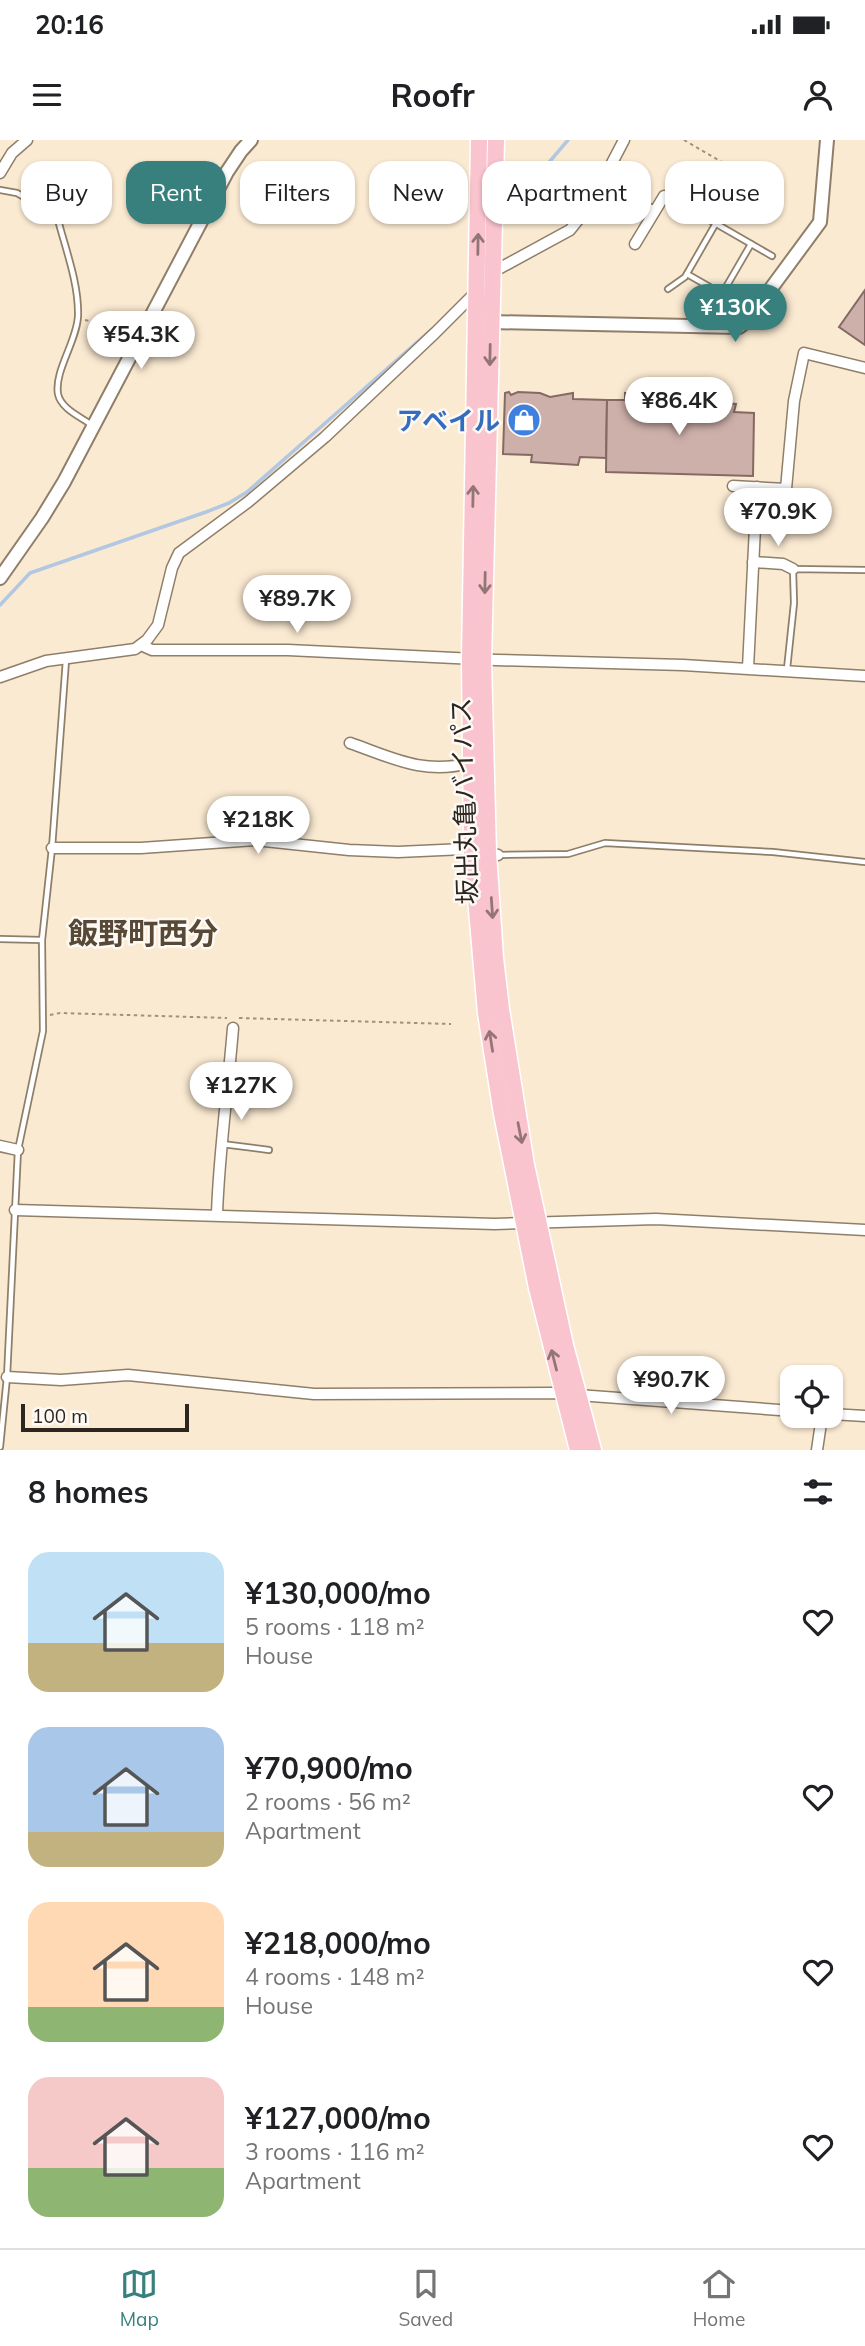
<!DOCTYPE html>
<meta charset="utf-8">
<style>
body{margin:0;font-family:Mulish,"Noto Sans JP",sans-serif;background:#f6f6f6;color:#202124;height:100vh;display:flex;flex-direction:column;font-size:26px;white-space:nowrap}
*{box-sizing:border-box;margin:0}
p{font-size:23px;color:#757577}
.icon{flex:none;width:38px;height:38px;fill:none;stroke:currentColor;stroke-width:2;stroke-linecap:round;stroke-linejoin:round}
.map{position:relative;height:1310px;overflow:hidden}
.drawer{display:flex;flex-direction:column;background:#fff;flex:1}
.drawer>*{flex:none}
.guide{position:absolute;left:21px;top:21px;width:824px;height:63px;display:flex;gap:14px}
.tools{position:absolute;left:780px;top:1225px;display:grid;gap:14px}
.tools a{display:grid;place-items:center;width:63px;height:63px;border-radius:14px;background:#fff;box-shadow:0 2px 5px #0004;font-size:35px}
.scale{position:absolute;left:21px;bottom:18px;width:168px;box-sizing:border-box;padding-left:7px;border:4px solid #2d261e;border-top:0;font-size:19px;line-height:24px;white-space:nowrap;color:#2d261e;-webkit-text-stroke:5px #fdf9f4;paint-order:stroke}
.price{position:absolute;translate:-50% -60px;padding:0 16px;border-radius:24px;background:#fff;color:#222;font-size:23px;line-height:46px;filter:drop-shadow(0 2px 4px #0008)}
.price::after{content:'';position:absolute;left:50%;top:42px;width:21px;height:16px;margin-left:-10px;background:inherit;clip-path:polygon(0 0,100% 0,50% 100%)}
.price.selected{background:#37807e;color:#fff}
ul{padding:0;list-style:none}
li{display:flex;align-items:center;gap:21px;height:175px;padding:0 28px}
li span{display:grid;place-items:center;flex:none;width:196px;height:140px;border-radius:21px;color:#555}
li>.icon{margin-inline-start:auto}
span .icon{width:84px;height:84px;fill:#fffc;stroke-width:1}
li b{font-size:30px}
h2{display:flex;justify-content:space-between;align-items:center;height:84px;padding:0 28px;font-size:30px}
.pill{padding:0 24px;border-radius:21px;background:#fff;box-shadow:0 2px 5px #0004;font-size:24px;line-height:63px}
.pill.selected{background:#37807e;color:#fff}
.status{display:flex;justify-content:space-between;align-items:center;height:49px;padding:0 35px;background:#fff;direction:ltr}
.status svg{height:19px;fill:currentColor}
header{display:flex;justify-content:space-between;align-items:center;height:91px;padding:0 28px;background:#fff;font-size:32px;font-weight:700}
.tab-bar{display:flex;justify-content:space-around;align-items:center;height:98px;border-top:2px solid #e0e0e0;background:#fff;font-size:19px;color:#757577}
.tab-bar a{display:grid;justify-items:center;gap:4px}
.tab-bar .selected{color:#37807e}
.map>svg:first-child{display:block}
.lines{fill:none;stroke-linecap:round;stroke-linejoin:round}
.stream{stroke:#b1c7e2;stroke-width:3.5}
.building{fill:#ceb0aa;stroke:#856964;stroke-width:2}
.service-casing{stroke:#8f7f6a;stroke-width:8}
.minor-casing{stroke:#8f7f6a;stroke-width:13}
.tertiary-casing{stroke:#8f7f6a;stroke-width:16}
.trunk-casing{stroke:#fff;stroke-width:19}
.path{stroke:#9e9180;stroke-width:2;stroke-dasharray:3.5 3.5;stroke-linecap:butt}
.service{stroke:#fff;stroke-width:4.5}
.minor{stroke:#fff;stroke-width:10}
.tertiary{stroke:#fff;stroke-width:12}
.trunk{stroke:#fac4cf;stroke-width:16}
.oneway{stroke:#947576}
.labels{text-anchor:middle;dominant-baseline:central;stroke-width:5;stroke-linejoin:round;paint-order:stroke}
.shop-label{font-size:26px;font-weight:bold;fill:#366cbe;stroke:#fdf9f4;text-anchor:end}
.street-label{font-size:26px;fill:#2d261e;stroke:#fdf9f4}
.quarter-label{font-size:30px;font-weight:bold;fill:#574935;stroke:#fdf9f4}
</style>
<div class="status"><b>20:16</b><svg viewBox="0 0 49 12"><path d="M0 12V9h3v3zM5 12V6h3v6zM10 12V3h3v9zM15 12V0h3v12zM26 1h20v11H26zM47 4h2v5h-2z"/></svg></div>
<header><svg class="icon" aria-label="menu" viewBox="0 0 24 24"><path d="M4 6h16M4 12h16M4 18h16"/></svg>Roofr<svg class="icon" aria-label="person" viewBox="0 0 24 24"><circle cx="12" cy="8" r="4"/><path d="M4 21q1-7 8-7t8 7"/></svg></header>
<div class="map">
<svg width="865" height="1310" viewBox="0 0 865 1310">
<rect width="100%" height="100%" fill="#fbead2"/>
<g class="lines">
<!-- stream -->
<g class="stream">
<polyline points="510,68 568,0"/>
<polyline points="0,465 30,433 206,372 229,363 247,352 432,189"/>
</g>
</g>
<!-- building -->
<g class="building">
<polygon points="865,150 865,205 839,187"/>
<polygon points="509,252 511,255 518,252 540,253 550,257 573,253 573,259 607,260 606,318 580,317 578,325 531,322 532,315 503,314 505,253"/>
<polygon points="625,253 645,256 646,261 661,262 661,256 703,257 703,262 736,264 734,272 754,273 753,336 606,332 607,260 625,260"/>
</g>
<g class="lines">
<defs>
<g id="service">
<path d="M0 50 17 53 57 76C65 108 79 143 78 176 77 201 54 231 58 254 61 269 81 277 93 286"/>
<polyline points="694,71 772,116"/>
<polyline points="687,134 722,154 751,104"/>
<polyline points="668,149 685,137 716,83"/>
<polyline points="787,529 794,463 793,429 865,430"/>
<polyline points="499,715 568,714 605,703 773,712 865,722"/>
<polyline points="0,799 42,800"/>
<polyline points="222,1004 269,1010"/>
<polyline points="0,1307 7,1237 18,1010 43,891 42,800 52,708 66,520"/>
</g>
<g id="minor">
<polyline points="0,33 12,13 27,0"/>
<polyline points="603,42 654,72"/>
<polyline points="635,104 664,56"/>
<polyline points="491,133 570,90 590,65 624,0"/>
<polyline points="733,346 786,349 794,261 804,213 865,228"/>
<polyline points="753,422 783,424 793,429"/>
<polyline points="141,505 152,510 288,510 496,520 683,525 865,536"/>
<polyline points="748,528 757,347"/>
<polyline points="0,537 46,521 135,509 147,500 158,485 172,428 179,413 248,362 325,297 435,193 475,153"/>
<path d="M350 603C393 618 423 635 470 623"/>
<polyline points="52,708 141,708 255,700 349,710 398,712 464,709 498,715"/>
<polyline points="0,1006 18,1010"/>
<polyline points="15,1070 495,1084 656,1079 865,1090"/>
<path d="M217 1074C219 1012 228 950 233 888"/>
<polyline points="7,1237 61,1240 128,1235 314,1254 551,1253 793,1271"/>
<polyline points="831,1274 865,1276"/>
<polyline points="817,1310 822,1276"/>
</g>
<g id="tertiary">
<polyline points="491,182 739,187 747,181 820,82 827,0"/>
<polyline points="0,438 42,378 64,342 227,32 241,11 251,0"/>
</g>
<g id="trunk">
<polyline points="479,0 470,519 472,712 486,873 502,974 537,1148 578,1310"/>
<polyline points="496,0 483,520 488,713 495,818 501,869 526,1025 565,1205 593,1310"/>
</g>
</defs>
<!-- service casing -->
<use href="#service" class="service-casing"/>
<!-- minor casing -->
<use href="#minor" class="minor-casing"/>
<!-- tertiary casing -->
<use href="#tertiary" class="tertiary-casing"/>
<!-- trunk casing -->
<use href="#trunk" class="trunk-casing"/>
<!-- path -->
<g class="path">
<polyline points="684,0 760,44"/>
<polyline points="85,180 131,190"/>
<polyline points="50,875 60,873 227,878"/>
<polyline points="239,878 451,884"/>
</g>
<!-- service -->
<use href="#service" class="service"/>
<!-- minor -->
<use href="#minor" class="minor"/>
<!-- tertiary -->
<use href="#tertiary" class="tertiary"/>
<!-- trunk -->
<use href="#trunk" class="trunk"/>
</g>
<!-- one-way arrows -->
<defs><path id="oneway-shaft" d="M-6 0H5M1.5-3L5.5 0L1.5 3" fill="none" stroke-width="1.6" stroke-linecap="round" stroke-linejoin="round" transform="scale(1.75)"/></defs>
<g class="oneway">
<use href="#oneway-shaft" transform="translate(478 104) rotate(-89)"/>
<use href="#oneway-shaft" transform="translate(490 215) rotate(91)"/>
<use href="#oneway-shaft" transform="translate(473 356) rotate(-89)"/>
<use href="#oneway-shaft" transform="translate(485 443) rotate(91)"/>
<use href="#oneway-shaft" transform="translate(492 768) rotate(86)"/>
<use href="#oneway-shaft" transform="translate(491 901) rotate(-99)"/>
<use href="#oneway-shaft" transform="translate(520 993) rotate(79)"/>
<use href="#oneway-shaft" transform="translate(554 1220) rotate(-104)"/>
</g>
<!-- icons -->
<defs>
<symbol id="shop-disc" viewBox="-11 -11 22 22"><circle r="9.5" fill="#3f7fe0" stroke="#fdf9f4"/><path d="M-5-2.5h2.3a2.7 3.5 0 0 1 5.4 0H5L5.5 6h-11ZM-1.5-2.5h3a1.5 2.3 0 0 0-3 0Z" fill="#fff"/></symbol>
</defs>
<g fill-rule="evenodd">
<use href="#shop-disc" x="505" y="261" width="38" height="38"/>
</g>
<g class="labels">
<!-- shop labels -->
<g class="shop-label">
<text x="500" y="280">アベイル</text>
</g>
<!-- street labels -->
<g class="street-label">
<text transform="translate(464 661) rotate(-92)">坂出丸亀バイパス</text>
</g>
<!-- quarter labels -->
<g class="quarter-label">
<text x="143" y="793">飯野町西分</text>
</g>
</g>
</svg>
<div class="tools">
<a><svg class="icon" aria-label="locate" viewBox="0 0 24 24"><circle cx="12" cy="12" r="6"/><path d="M12 2v4M12 18v4M2 12h4M18 12h4"/></svg></a>
</div>
<div class="scale">100 m</div>
<b class="price selected" style="left:735px;top:204px">¥130K</b>
<b class="price" style="left:141px;top:231px">¥54.3K</b>
<b class="price" style="left:679px;top:297px">¥86.4K</b>
<b class="price" style="left:778px;top:408px">¥70.9K</b>
<b class="price" style="left:297px;top:495px">¥89.7K</b>
<b class="price" style="left:258px;top:716px">¥218K</b>
<b class="price" style="left:241px;top:982px">¥127K</b>
<b class="price" style="left:671px;top:1276px">¥90.7K</b>
<div class="guide">
<a class="pill">Buy</a>
<a class="pill selected">Rent</a>
<a class="pill">Filters</a>
<a class="pill">New</a>
<a class="pill">Apartment</a>
<a class="pill">House</a>
</div>
</div>
<section class="drawer">
<h2>8 homes<svg class="icon" aria-label="filters" viewBox="0 0 24 24"><path d="M4 7h16M4 17h16"/><circle cx="9" cy="7" r="2"/><circle cx="15" cy="17" r="2"/></svg></h2>
<ul>
<li><span style="background:linear-gradient(#bfe0f5 65%,#c2b280 0)"><svg class="icon" aria-label="home" viewBox="0 0 24 24"><path d="M3 11l9-7 9 7M6 9v11h12V9"/></svg></span><div><b>¥130,000/mo</b><p>5 rooms · 118 m²</p><p>House</p></div><svg class="icon" aria-label="heart" viewBox="0 0 24 24"><path d="M12 20l-8-8c-3-5 5-10 8-4 3-6 11-1 8 4z"/></svg></li>
<li><span style="background:linear-gradient(#a9c7e8 75%,#c2b280 0)"><svg class="icon" aria-label="home" viewBox="0 0 24 24"><path d="M3 11l9-7 9 7M6 9v11h12V9"/></svg></span><div><b>¥70,900/mo</b><p>2 rooms · 56 m²</p><p>Apartment</p></div><svg class="icon" aria-label="heart" viewBox="0 0 24 24"><path d="M12 20l-8-8c-3-5 5-10 8-4 3-6 11-1 8 4z"/></svg></li>
<li><span style="background:linear-gradient(#ffd9b3 75%,#8fb573 0)"><svg class="icon" aria-label="home" viewBox="0 0 24 24"><path d="M3 11l9-7 9 7M6 9v11h12V9"/></svg></span><div><b>¥218,000/mo</b><p>4 rooms · 148 m²</p><p>House</p></div><svg class="icon" aria-label="heart" viewBox="0 0 24 24"><path d="M12 20l-8-8c-3-5 5-10 8-4 3-6 11-1 8 4z"/></svg></li>
<li><span style="background:linear-gradient(#f6c9c9 65%,#8fb573 0)"><svg class="icon" aria-label="home" viewBox="0 0 24 24"><path d="M3 11l9-7 9 7M6 9v11h12V9"/></svg></span><div><b>¥127,000/mo</b><p>3 rooms · 116 m²</p><p>Apartment</p></div><svg class="icon" aria-label="heart" viewBox="0 0 24 24"><path d="M12 20l-8-8c-3-5 5-10 8-4 3-6 11-1 8 4z"/></svg></li>
</ul>
</section>
<nav class="tab-bar">
<a class="selected"><svg class="icon" aria-label="map" viewBox="0 0 24 24"><path d="M3 6l6-2 6 2 6-2v14l-6 2-6-2-6 2zM9 4v14M15 6v14"/></svg>Map</a>
<a><svg class="icon" aria-label="saved" viewBox="0 0 24 24"><path d="M7 4h10v16l-5-4-5 4z"/></svg>Saved</a>
<a><svg class="icon" aria-label="home" viewBox="0 0 24 24"><path d="M3 11l9-7 9 7M6 9v11h12V9"/></svg>Home</a>
</nav>
